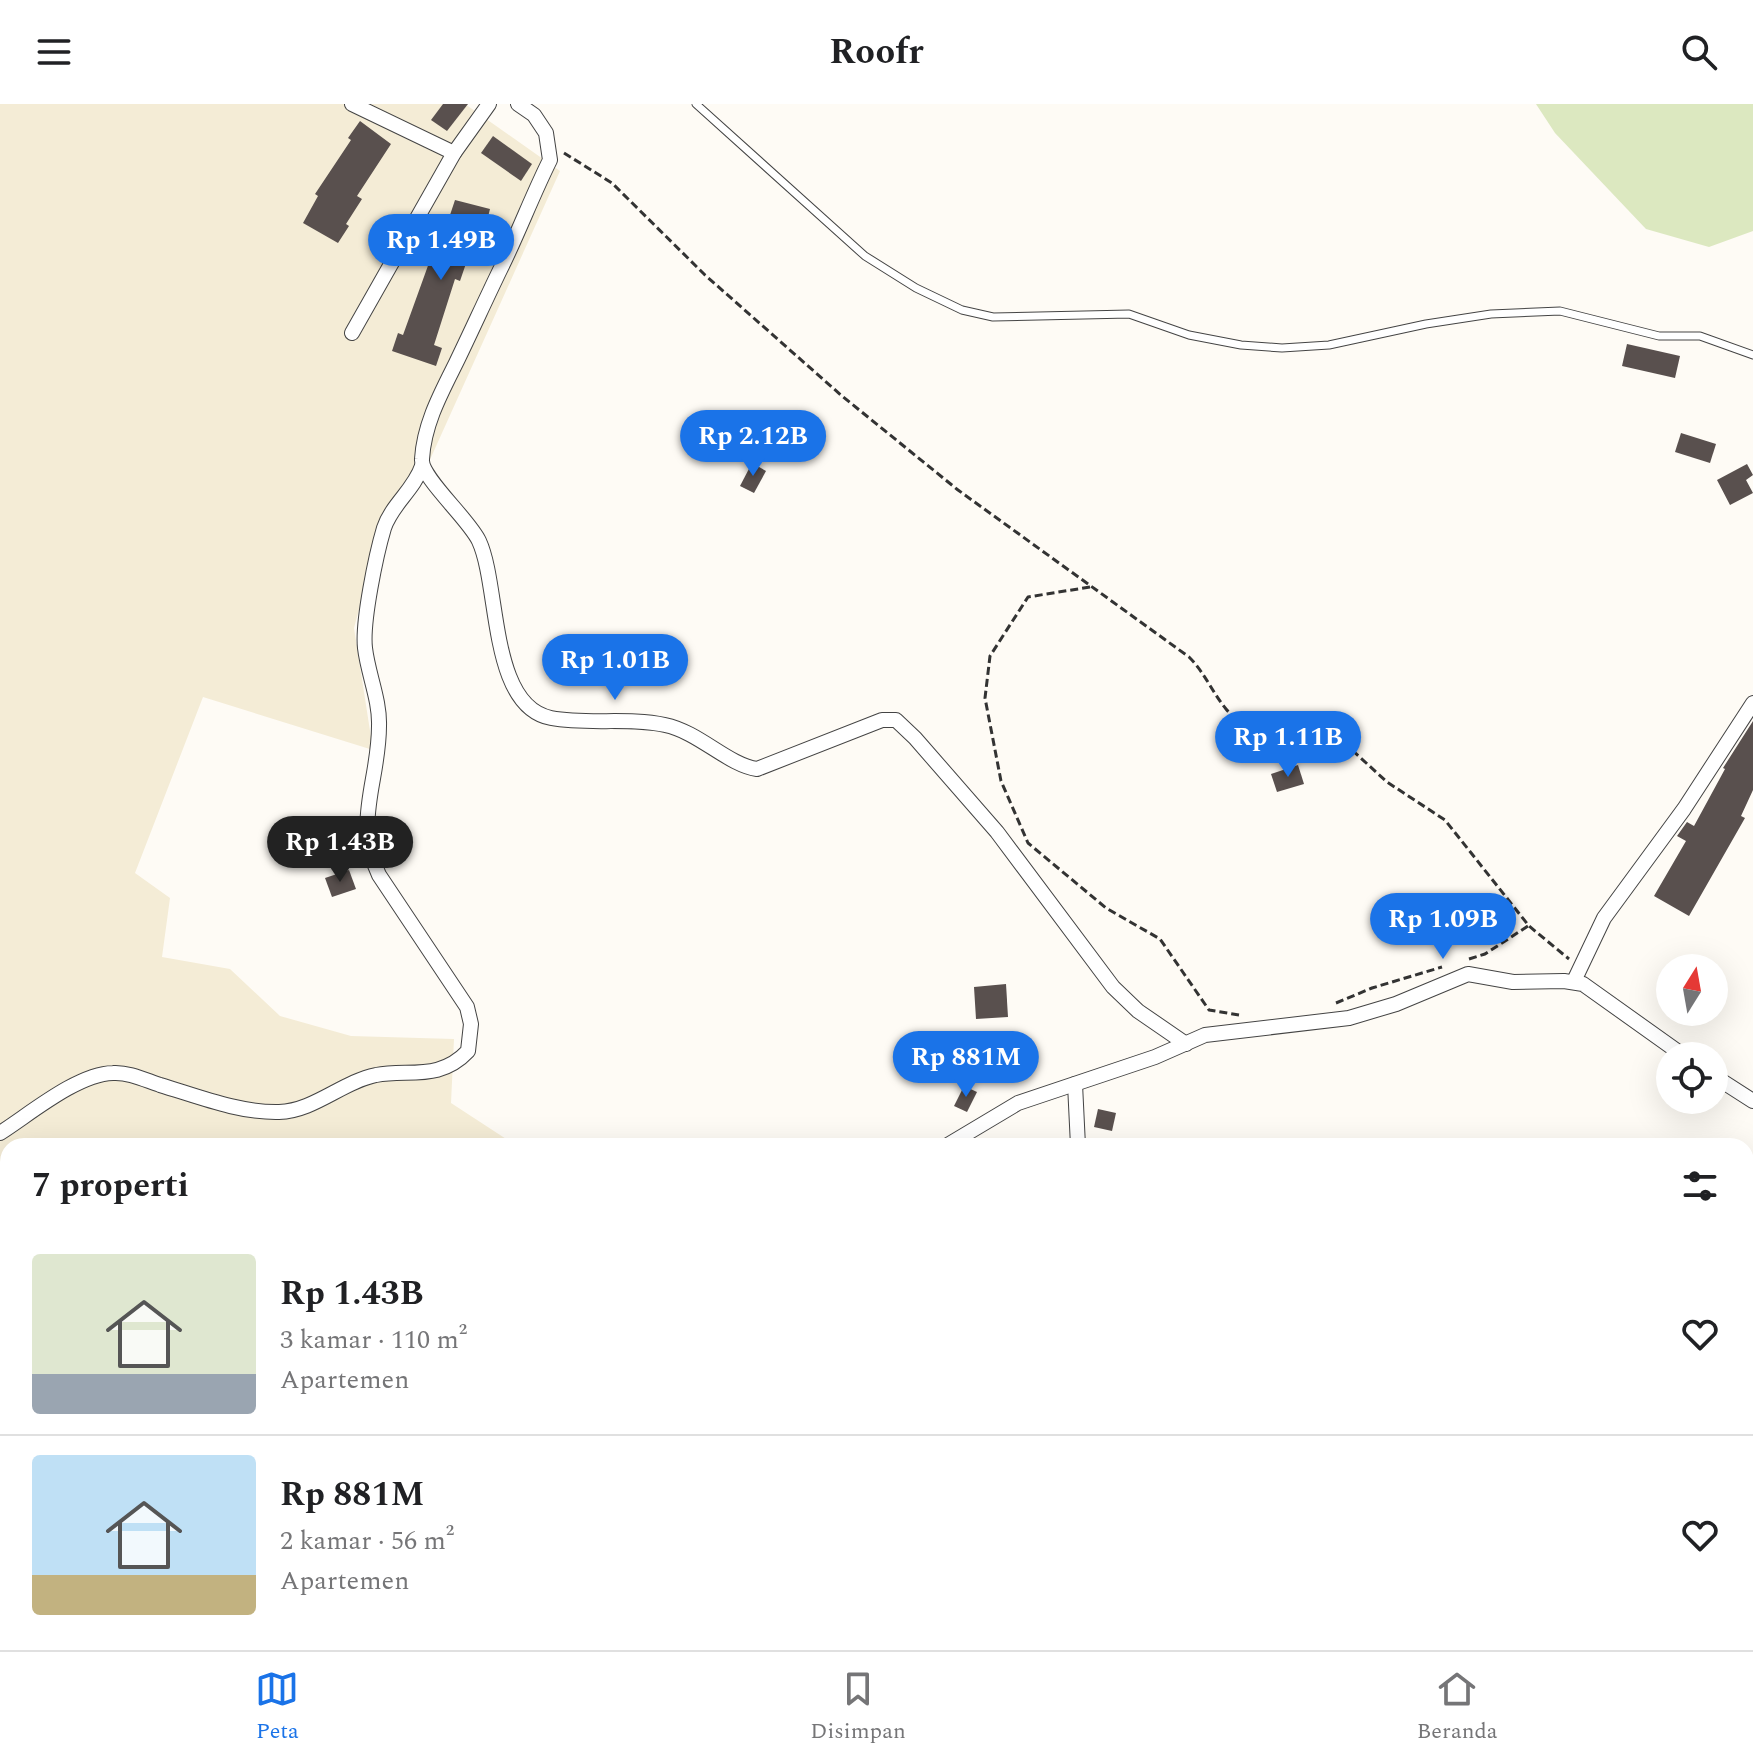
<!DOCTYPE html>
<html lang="id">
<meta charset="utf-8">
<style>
body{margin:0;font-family:Spectral,serif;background:#f6f6f6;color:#202124;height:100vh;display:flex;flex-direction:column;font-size:30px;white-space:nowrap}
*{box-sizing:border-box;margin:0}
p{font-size:26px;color:#757577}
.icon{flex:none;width:44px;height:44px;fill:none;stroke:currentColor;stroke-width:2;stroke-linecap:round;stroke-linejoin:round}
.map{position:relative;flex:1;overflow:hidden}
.panel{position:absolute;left:0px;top:1034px;width:1754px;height:512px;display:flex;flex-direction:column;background:#fff;border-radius:24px 24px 0 0;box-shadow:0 8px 32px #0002}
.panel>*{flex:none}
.needle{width:52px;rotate:11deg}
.tools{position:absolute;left:1656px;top:850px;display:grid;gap:16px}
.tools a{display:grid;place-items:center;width:72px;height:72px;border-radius:50%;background:#fff;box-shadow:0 8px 32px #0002;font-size:40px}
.price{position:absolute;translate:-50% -68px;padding:0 18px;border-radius:28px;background:#1a73e8;color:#fff;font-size:26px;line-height:52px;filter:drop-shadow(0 2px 4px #0008)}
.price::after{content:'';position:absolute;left:50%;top:48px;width:24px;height:18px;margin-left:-12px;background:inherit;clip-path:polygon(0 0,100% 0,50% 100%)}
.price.current{background:#222;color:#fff}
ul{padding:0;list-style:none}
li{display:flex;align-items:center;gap:24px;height:200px;padding:0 32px}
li+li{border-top:2px solid #e0e0e0}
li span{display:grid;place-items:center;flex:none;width:224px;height:160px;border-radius:8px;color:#555}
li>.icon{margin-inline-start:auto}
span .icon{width:96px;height:96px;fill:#fffc;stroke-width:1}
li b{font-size:34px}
h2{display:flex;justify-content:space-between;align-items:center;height:96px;padding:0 32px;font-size:34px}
header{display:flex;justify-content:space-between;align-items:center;height:104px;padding:0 32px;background:#fff;font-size:36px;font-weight:700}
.menu{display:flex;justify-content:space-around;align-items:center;height:112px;border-top:2px solid #e0e0e0;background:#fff;font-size:22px;color:#757577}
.menu a{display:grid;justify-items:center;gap:4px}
.menu .current{color:#1a73e8}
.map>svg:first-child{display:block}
.farmland{fill:#f4ecd6}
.green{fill:#dce8c0}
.building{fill:#59504e}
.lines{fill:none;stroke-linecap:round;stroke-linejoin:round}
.service-casing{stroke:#444;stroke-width:9}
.minor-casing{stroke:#444;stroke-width:16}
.path{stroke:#333;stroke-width:3;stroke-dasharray:8 4;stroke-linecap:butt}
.service{stroke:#fff;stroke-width:7}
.minor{stroke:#fff;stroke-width:14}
</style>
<header><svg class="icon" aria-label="menu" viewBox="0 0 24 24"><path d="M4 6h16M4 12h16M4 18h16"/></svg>Roofr<svg class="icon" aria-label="search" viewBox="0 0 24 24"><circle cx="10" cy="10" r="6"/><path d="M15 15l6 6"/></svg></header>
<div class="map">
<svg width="1753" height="1546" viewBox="0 0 1753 1546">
<rect width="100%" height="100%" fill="#fefbf5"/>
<!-- farmland -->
<polygon class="farmland" points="0,0 465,0 560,67 419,380 382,421 354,524 373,646 203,593 135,769 170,794 162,853 230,865 280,912 351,932 454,935 451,999 517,1042 8,1042 8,1538 19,1538 7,1546 0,1546"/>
<!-- green -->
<polygon class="green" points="1536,0 1753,0 1753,127 1709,143 1646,125 1555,29"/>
<!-- building -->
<g class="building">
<polygon points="443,0 468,0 447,27 431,16"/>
<polygon points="360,17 391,40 357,92 362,95 346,120 349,122 338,139 303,119 318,92 315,90 351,36 348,34"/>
<polygon points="493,32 532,60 521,77 481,49"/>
<polygon points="455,96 490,105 481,141 473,139 460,177 455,175 434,241 442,244 436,262 392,247 398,229 403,231 434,145 438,147"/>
<polygon points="1627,240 1680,252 1675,274 1622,262"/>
<polygon points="1681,329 1716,340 1710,359 1675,348"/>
<polygon points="752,359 766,367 754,389 740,382"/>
<polygon points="1747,360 1753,371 1746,376 1753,389 1730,401 1717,376"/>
<polygon points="1753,617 1753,686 1741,712 1745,714 1689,812 1654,792 1686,737 1677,732 1687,718 1694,722 1725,665 1723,664"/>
<polygon points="1298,661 1304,680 1277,688 1271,670"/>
<polygon points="349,766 356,785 332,793 325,774"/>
<polygon points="1006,880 1008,913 976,915 974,883"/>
<polygon points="964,982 977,988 967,1008 954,1002"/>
<polygon points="1098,1005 1116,1009 1112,1027 1094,1023"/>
</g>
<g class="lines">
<defs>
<polyline id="service" points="696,0 865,152 916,184 962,206 993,213 1129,210 1189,231 1241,241 1282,244 1329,241 1426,220 1491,210 1560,207 1659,232 1700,232 1753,251"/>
<g id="minor">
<polyline points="352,0 454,49"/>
<path d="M518 0 534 11 546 29 550 56C532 92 518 130 500 166 485 197 471 228 456 259 441 289 424 320 422 355 420 373 469 415 479 437 500 482 489 602 551 614 588 621 628 613 665 621 699 628 728 661 757 665L882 616H896L915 634 997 728 1113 883 1138 907 1186 940"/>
<polyline points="352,229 454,49 489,0"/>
<polyline points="1574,877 1604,814 1684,705 1753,599"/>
<polyline points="1714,972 1753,997"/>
<polyline points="1075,980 1078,1042"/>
<path d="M0 1029C30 1010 77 970 113 969 129 968 145 976 160 981 197 992 239 1009 279 1008 314 1007 342 978 376 971 409 965 440 977 468 947L471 920 467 903 379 771C353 716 379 678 379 622 380 596 368 570 365 544 362 518 376 451 384 424 392 400 414 386 422 362"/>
<polyline points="946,1042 1018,999 1155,953 1205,931 1349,914 1396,900 1468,870 1513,878 1564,877 1583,880 1684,952"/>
<polyline points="762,1546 767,1538"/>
<polyline points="1243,1546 1257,1538"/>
</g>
</defs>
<!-- service casing -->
<use href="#service" class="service-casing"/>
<!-- minor casing -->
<use href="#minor" class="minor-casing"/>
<!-- path -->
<g class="path">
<path d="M564 49 612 79 705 171 842 292 958 386 1189 553C1205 569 1212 588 1226 605 1250 634 1297 616 1329 625L1387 678 1445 716 1529 822 1569 855"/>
<polyline points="1090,483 1028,493 990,552 985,594 1001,677 1028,739 1106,804 1160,835 1209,906 1239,911"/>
<polyline points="1469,855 1485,850 1528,822"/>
<polyline points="1336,899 1372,884 1442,863"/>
</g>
<!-- service -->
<use href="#service" class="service"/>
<!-- minor -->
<use href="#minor" class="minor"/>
</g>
</svg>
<div class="tools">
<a><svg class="needle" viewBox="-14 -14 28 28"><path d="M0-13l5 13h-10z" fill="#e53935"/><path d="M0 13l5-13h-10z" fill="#757577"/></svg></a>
<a><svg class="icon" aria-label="locate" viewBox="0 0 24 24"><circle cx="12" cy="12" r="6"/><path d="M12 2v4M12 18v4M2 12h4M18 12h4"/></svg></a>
</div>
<b class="price" style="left:441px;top:178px">Rp 1.49B</b>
<b class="price" style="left:753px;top:374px">Rp 2.12B</b>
<b class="price" style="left:615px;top:598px">Rp 1.01B</b>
<b class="price" style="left:1288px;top:675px">Rp 1.11B</b>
<b class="price current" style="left:340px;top:780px">Rp 1.43B</b>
<b class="price" style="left:1443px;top:857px">Rp 1.09B</b>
<b class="price" style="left:966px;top:995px">Rp 881M</b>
<section class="panel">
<h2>7 properti<svg class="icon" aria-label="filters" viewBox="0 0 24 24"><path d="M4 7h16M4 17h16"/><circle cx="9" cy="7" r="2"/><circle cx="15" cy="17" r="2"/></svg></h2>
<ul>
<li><span style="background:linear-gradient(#dfe7d0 75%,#9aa5b1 0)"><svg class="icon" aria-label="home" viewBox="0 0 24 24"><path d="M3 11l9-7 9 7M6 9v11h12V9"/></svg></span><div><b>Rp 1.43B</b><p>3 kamar · 110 m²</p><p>Apartemen</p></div><svg class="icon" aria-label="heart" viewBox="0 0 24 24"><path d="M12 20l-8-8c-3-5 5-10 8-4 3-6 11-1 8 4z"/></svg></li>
<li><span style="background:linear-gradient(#bfe0f5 75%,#c2b280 0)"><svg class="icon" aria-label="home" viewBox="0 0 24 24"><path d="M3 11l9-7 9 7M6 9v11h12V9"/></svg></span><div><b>Rp 881M</b><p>2 kamar · 56 m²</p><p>Apartemen</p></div><svg class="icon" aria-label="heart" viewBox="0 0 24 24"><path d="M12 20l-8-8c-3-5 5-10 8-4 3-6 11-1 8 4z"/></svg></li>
</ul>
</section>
</div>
<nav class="menu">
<a class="current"><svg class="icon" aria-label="map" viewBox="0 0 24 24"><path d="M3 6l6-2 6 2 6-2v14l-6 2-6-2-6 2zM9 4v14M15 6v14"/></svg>Peta</a>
<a><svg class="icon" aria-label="saved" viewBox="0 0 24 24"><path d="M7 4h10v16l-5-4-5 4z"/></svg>Disimpan</a>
<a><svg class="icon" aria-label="home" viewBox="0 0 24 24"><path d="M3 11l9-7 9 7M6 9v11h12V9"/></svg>Beranda</a>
</nav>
